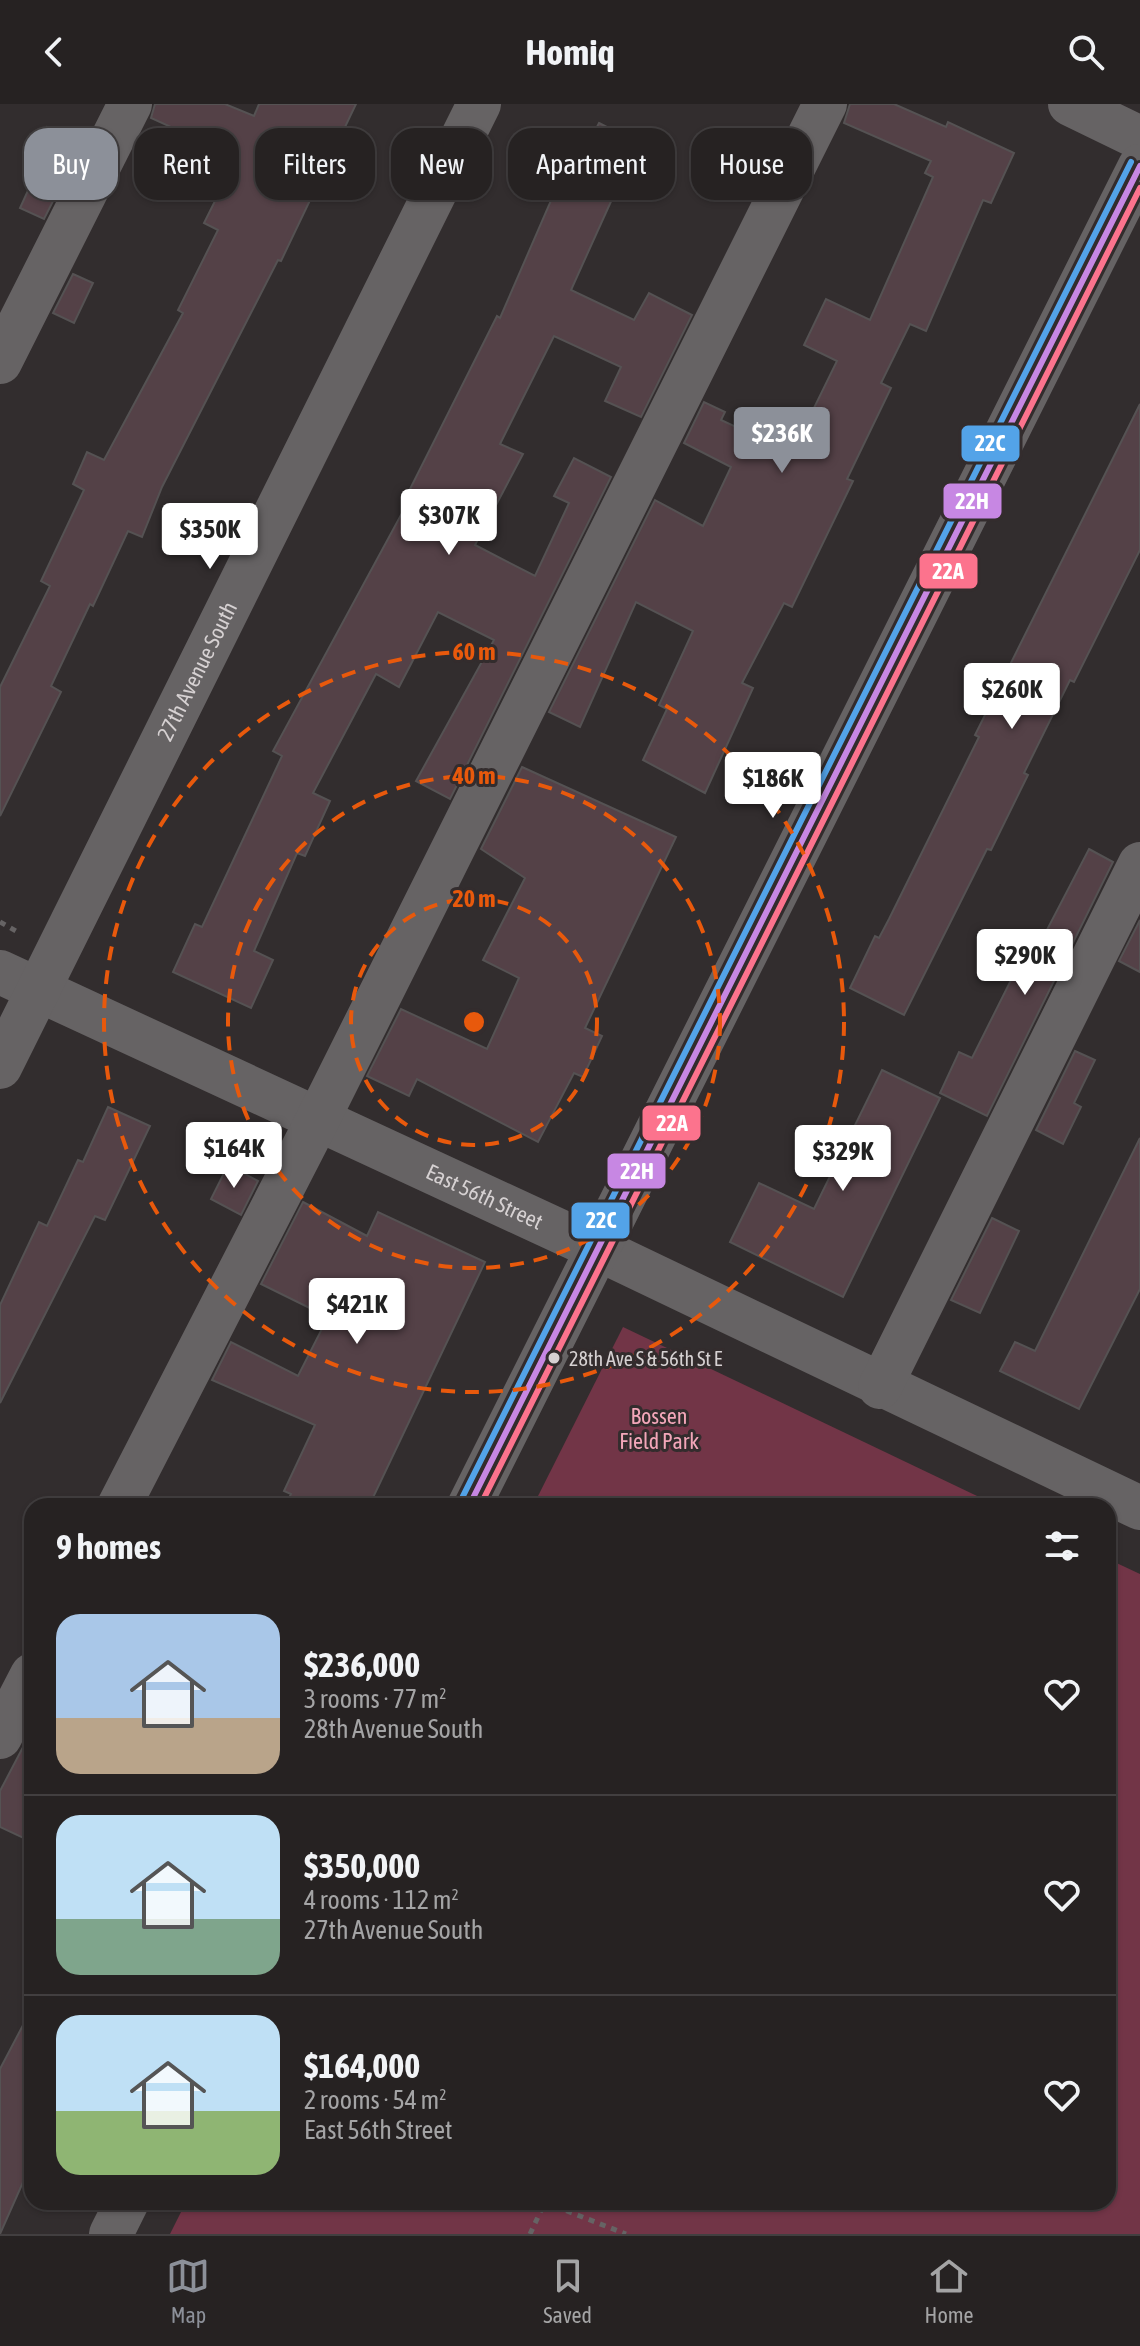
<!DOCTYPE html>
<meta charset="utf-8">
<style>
body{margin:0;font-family:"Asap Condensed",sans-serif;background:#2e2a2a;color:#f1f3f6;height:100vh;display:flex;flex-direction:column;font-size:30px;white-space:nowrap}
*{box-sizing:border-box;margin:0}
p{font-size:26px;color:#a4a4a5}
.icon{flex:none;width:44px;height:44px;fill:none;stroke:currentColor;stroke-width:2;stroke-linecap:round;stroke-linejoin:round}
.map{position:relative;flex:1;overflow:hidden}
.sheet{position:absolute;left:24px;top:1394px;width:1092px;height:712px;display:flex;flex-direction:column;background:#262222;border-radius:24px;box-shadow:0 2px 6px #0004,0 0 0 2px #423f40}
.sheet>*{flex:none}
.top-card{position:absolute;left:24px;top:24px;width:1092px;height:72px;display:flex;gap:16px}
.price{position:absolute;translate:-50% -68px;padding:0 18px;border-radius:8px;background:#fff;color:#222;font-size:26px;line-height:52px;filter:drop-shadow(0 2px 4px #0008)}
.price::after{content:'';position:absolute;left:50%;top:48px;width:24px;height:18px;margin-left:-12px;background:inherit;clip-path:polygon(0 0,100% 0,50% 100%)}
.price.on{background:#8c9099;color:#fff}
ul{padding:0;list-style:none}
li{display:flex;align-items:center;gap:24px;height:200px;padding:0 32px}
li+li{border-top:2px solid #423f40}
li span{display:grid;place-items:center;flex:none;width:224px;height:160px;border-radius:24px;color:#555}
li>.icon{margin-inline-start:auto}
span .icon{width:96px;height:96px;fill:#fffc;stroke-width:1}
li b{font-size:34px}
h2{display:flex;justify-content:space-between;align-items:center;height:96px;padding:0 32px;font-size:34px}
.chip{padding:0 28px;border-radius:24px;background:#262222;box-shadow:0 2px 6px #0004,0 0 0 2px #423f40;font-size:28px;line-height:72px}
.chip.on{background:#8c9099;color:#fff}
header{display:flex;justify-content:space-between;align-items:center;height:104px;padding:0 32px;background:#262222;font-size:36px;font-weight:700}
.tab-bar{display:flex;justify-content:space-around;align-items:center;height:112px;border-top:2px solid #423f40;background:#262222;font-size:22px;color:#a4a4a5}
.tab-bar a{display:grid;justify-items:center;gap:4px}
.tab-bar .on{color:#8c9099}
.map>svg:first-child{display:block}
.green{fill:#723547}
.building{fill:#544147;stroke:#555253;stroke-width:2}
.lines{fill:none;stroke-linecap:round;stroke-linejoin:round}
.path{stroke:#666364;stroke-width:5;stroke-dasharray:6 6;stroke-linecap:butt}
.minor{stroke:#666364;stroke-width:44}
.bus-1-casing{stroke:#332c2d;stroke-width:12}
.bus-2-casing{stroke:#332c2d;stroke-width:12}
.bus-3-casing{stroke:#332c2d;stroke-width:12}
.bus-1{stroke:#c787e3;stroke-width:6}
.bus-2{stroke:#fc738d;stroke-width:6}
.bus-3{stroke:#53a3e8;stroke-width:6}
.ring{fill:none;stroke:#e8590c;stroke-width:4;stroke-dasharray:14 10}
.bus-dot{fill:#d6d1d2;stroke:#332c2d;stroke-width:3}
.labels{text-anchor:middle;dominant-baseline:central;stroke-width:6;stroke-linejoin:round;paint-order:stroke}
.bus-label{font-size:20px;fill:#d6d1d2;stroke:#332c2d;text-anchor:start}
.street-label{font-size:22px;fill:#d6d1d2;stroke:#332c2d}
.park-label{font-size:22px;fill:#f3a6b9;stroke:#332c2d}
.centre{fill:#e8590c;stroke:#332c2d;stroke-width:4}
.ring-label{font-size:24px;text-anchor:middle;font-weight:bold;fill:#e8590c;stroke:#332c2d;stroke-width:6;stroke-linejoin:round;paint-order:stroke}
.line-badge{stroke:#332c2d;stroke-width:3}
.badge-label{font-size:22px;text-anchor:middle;font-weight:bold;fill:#fff}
</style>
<header><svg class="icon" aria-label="back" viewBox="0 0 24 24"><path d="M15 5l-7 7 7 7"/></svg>Homiq<svg class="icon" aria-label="search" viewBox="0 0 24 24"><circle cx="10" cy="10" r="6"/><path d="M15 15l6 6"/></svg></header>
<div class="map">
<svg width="1140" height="2130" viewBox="0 0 1140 2130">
<rect width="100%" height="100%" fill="#322d2e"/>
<!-- green -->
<g class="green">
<polygon points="623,1223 998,1402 533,1402"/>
<polygon points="1108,1455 1140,1470 1140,2130 170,2130 186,2098 1108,2098"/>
</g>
<!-- building -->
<g class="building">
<polygon points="155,0 225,0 254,12 259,0 356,0 281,157 278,156 162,383 142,433 128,427 93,502 90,500 51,582 61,588 0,712 0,583 50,482 41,477 84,386 73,380 87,348 104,356 183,209 178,206 218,126 204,119 230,67 219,62 226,48 151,14"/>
<polygon points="850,0 894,0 946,23 948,18 1014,49 991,99 983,96 926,227 910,220 881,279 891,284 847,375 853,377 792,503 784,499 742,579 753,584 705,689 643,656 667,605 659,601 693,527 636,498 580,623 549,608 655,396 703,422 731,363 684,339 704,298 725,308 721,316 792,349 837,257 804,241 826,195 870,216 933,73 925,69 931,57 844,19"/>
<polygon points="599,19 652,46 630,89 618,82 571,186 634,216 649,189 692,211 641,313 605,297 621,263 554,232 500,340 523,350 475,441 535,472 569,399 554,392 574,354 611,373 450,695 416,677 494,536 438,508 399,583 376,570 313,689 330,697 305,752 297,749 254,847 273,856 251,904 173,868 195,820 202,823 282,652 273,647 414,387 410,385 497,212 500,214 559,78 566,81"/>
<polygon points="47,23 82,40 44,115 20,104 37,67 28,63"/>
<polygon points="73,170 93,179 74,219 53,209"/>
<polygon points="1140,300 1140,446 1074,578 1070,576 1024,669 1028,671 991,746 987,745 904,911 850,884 875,832 879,834 889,815 979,633 975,631"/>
<polygon points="522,663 676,733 585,924 602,932 583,973 574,969 538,1038 417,975 409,992 367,972 401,905 487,945 519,874 483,856 525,774 481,745"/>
<polygon points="1089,745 1113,758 987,1012 940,989 959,948 972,954 1015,868 1023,872"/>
<polygon points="1140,816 1140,868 1119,857"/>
<polygon points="1075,947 1095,956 1074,999 1081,1003 1063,1040 1036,1026"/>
<polygon points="882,966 940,994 843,1193 730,1138 759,1079 814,1105"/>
<polygon points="108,1003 150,1022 105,1116 95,1112 0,1299 0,1201 39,1118 47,1122 78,1056 83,1058"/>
<polygon points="1140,1034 1140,1185 1079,1305 1000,1267 1015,1238 1035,1247"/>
<polygon points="228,1061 258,1077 241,1111 211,1095"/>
<polygon points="303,1098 367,1132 378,1108 485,1158 369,1402 285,1402 291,1390 284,1387 315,1321 212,1276 231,1238 298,1272 328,1213 261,1180"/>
<polygon points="992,1114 1019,1127 980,1209 951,1196"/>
<polygon points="32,1626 32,1738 0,1723 0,1687"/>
<polygon points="32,1904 32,2058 0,2130 0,1965"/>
</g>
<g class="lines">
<!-- path -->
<g class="path">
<polyline points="0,818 16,827"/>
<polyline points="544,2098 626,2130"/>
<polyline points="530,2130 545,2098"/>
</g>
<!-- minor -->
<g class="minor">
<polyline points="1070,0 1140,34"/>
<polyline points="0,258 130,0"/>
<path id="s1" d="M0 868 596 1144 1140 1404"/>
<path id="s2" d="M0 963 479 0"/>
<polyline points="880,1283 1140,760"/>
<polyline points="119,1402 318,1015 825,0"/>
<polyline points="469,1402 1140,62"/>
<polyline points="0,1633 32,1571"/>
<polyline points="111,2130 127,2098"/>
</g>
<defs>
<polyline id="bus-1" points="469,1402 1140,62"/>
<polyline id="bus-2" points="480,1402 1140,84"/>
<polyline id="bus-3" points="460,1398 1131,58"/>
</defs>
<!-- bus-1 casing -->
<use href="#bus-1" class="bus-1-casing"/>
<!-- bus-2 casing -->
<use href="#bus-2" class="bus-2-casing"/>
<!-- bus-3 casing -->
<use href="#bus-3" class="bus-3-casing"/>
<!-- bus-1 -->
<use href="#bus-1" class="bus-1"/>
<!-- bus-2 -->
<use href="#bus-2" class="bus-2"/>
<!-- bus-3 -->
<use href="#bus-3" class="bus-3"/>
</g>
<!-- distance rings -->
<g class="ring">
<circle cx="474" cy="918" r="123"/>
<circle cx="474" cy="918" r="246"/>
<circle cx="474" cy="918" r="370"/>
</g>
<!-- markers -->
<circle class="bus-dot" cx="554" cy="1254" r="7"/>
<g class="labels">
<!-- bus labels -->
<g class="bus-label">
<text x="569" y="1254">28th Ave S &amp; 56th St E</text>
</g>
<!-- street labels -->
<g class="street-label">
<text stroke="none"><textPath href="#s2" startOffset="442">27th Avenue South</textPath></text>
<text stroke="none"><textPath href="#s1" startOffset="534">East 56th Street</textPath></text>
</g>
<!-- park labels -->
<g class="park-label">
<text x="659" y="1312">Bossen<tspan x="659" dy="25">Field Park</tspan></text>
</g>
</g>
<circle cx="474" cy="918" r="12" class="centre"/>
<g class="ring-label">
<text x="474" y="556">60 m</text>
<text x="474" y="680">40 m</text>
<text x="474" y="803">20 m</text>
</g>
<g class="line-badge">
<rect x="960" y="320" width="61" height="39" rx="8" fill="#53a3e8"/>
<rect x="942" y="378" width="61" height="38" rx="8" fill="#c787e3"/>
<rect x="918" y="448" width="61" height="38" rx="8" fill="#fc738d"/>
<rect x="641" y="1000" width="61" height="38" rx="8" fill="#fc738d"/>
<rect x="606" y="1048" width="61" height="38" rx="8" fill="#c787e3"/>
<rect x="570" y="1097" width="61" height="39" rx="8" fill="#53a3e8"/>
</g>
<g class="badge-label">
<text x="990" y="347">22C</text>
<text x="972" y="405">22H</text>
<text x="948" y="475">22A</text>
<text x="672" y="1027">22A</text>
<text x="637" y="1075">22H</text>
<text x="601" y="1124">22C</text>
</g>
</svg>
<b class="price on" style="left:782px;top:371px">$236K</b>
<b class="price" style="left:449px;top:453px">$307K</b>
<b class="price" style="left:210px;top:467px">$350K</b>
<b class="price" style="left:1012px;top:627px">$260K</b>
<b class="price" style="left:773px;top:716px">$186K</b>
<b class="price" style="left:1025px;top:893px">$290K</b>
<b class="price" style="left:234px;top:1086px">$164K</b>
<b class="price" style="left:843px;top:1089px">$329K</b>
<b class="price" style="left:357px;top:1242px">$421K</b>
<div class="top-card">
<a class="chip on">Buy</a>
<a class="chip">Rent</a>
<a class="chip">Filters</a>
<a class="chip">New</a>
<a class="chip">Apartment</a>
<a class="chip">House</a>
</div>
<section class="sheet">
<h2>9 homes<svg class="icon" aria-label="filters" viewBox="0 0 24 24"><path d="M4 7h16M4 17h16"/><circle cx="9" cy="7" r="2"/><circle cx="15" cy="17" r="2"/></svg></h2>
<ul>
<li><span style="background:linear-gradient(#a9c7e8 65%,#b9a48a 0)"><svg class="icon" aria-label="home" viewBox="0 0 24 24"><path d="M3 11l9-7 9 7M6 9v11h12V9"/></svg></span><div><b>$236,000</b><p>3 rooms · 77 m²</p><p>28th Avenue South</p></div><svg class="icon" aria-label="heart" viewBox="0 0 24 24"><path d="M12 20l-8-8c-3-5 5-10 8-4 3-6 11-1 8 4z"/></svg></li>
<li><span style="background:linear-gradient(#bfe0f5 65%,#7fa58c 0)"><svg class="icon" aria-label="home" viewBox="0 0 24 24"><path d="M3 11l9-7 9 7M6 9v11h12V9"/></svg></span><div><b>$350,000</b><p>4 rooms · 112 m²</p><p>27th Avenue South</p></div><svg class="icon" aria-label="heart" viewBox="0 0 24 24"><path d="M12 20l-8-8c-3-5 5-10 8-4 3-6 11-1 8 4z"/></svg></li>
<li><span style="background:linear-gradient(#bfe0f5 60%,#8fb573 0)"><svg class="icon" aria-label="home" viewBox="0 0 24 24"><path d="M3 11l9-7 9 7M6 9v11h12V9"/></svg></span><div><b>$164,000</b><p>2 rooms · 54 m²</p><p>East 56th Street</p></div><svg class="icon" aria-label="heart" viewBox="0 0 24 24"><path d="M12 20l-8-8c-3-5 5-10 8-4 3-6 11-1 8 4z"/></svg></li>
</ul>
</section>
</div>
<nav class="tab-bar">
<a class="on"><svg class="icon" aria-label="map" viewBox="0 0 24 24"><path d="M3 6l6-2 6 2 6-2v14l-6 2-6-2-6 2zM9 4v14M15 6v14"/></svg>Map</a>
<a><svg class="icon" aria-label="saved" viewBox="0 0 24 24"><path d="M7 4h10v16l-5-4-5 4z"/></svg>Saved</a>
<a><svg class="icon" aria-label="home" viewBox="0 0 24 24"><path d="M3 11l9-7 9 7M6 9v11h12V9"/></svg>Home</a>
</nav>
